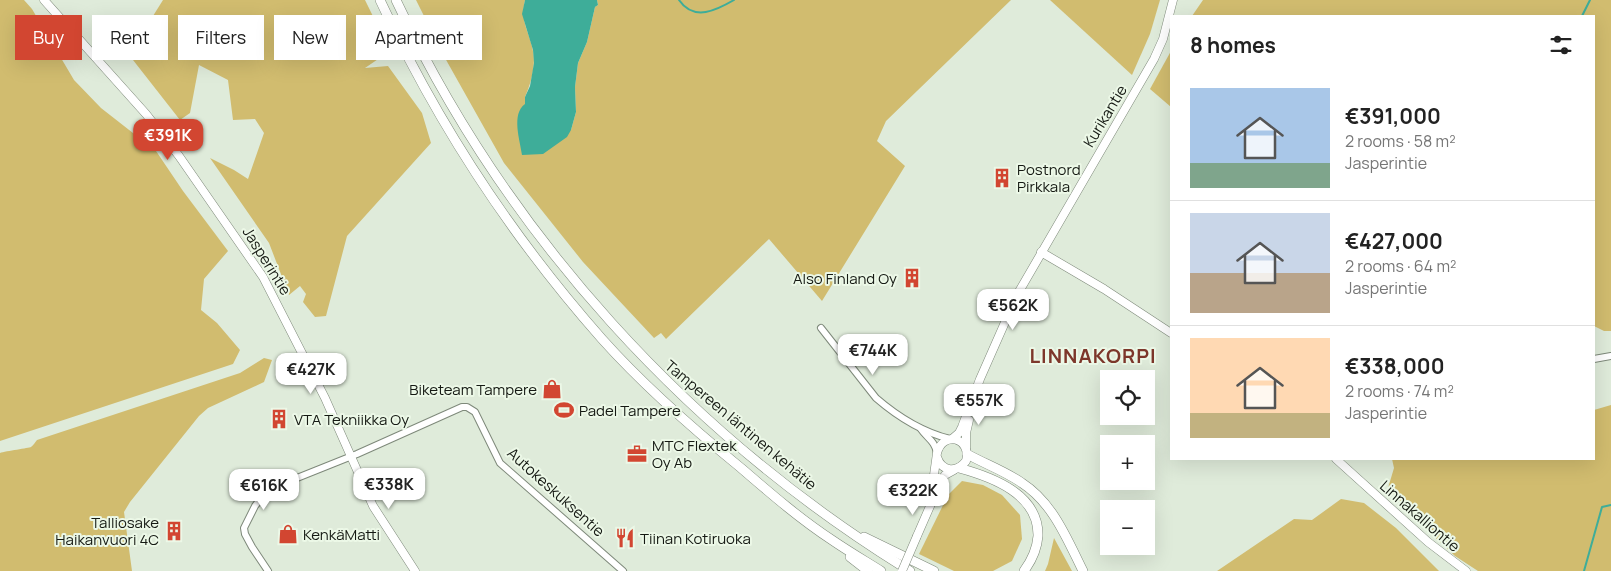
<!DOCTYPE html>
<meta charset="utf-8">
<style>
body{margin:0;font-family:Manrope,sans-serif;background:#f2f2f2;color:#222;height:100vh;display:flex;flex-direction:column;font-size:19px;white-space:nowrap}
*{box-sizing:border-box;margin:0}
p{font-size:16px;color:#767676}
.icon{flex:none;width:28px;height:28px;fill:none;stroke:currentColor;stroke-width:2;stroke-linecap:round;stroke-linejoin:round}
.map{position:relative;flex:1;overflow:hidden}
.details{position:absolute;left:1170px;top:15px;width:425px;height:445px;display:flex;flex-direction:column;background:#fff;border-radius:0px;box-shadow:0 5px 20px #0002}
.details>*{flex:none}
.hud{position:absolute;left:15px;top:15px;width:475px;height:45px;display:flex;gap:10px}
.controls{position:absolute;left:1100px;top:370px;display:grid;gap:10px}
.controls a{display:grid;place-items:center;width:55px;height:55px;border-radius:0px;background:#fff;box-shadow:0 5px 20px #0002;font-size:25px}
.price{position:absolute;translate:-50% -42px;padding:0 11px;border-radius:10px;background:#fff;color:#222;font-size:16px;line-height:32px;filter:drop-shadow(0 1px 2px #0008)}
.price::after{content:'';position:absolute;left:50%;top:30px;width:15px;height:11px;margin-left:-8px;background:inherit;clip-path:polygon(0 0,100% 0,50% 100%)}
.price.current{background:#d24631;color:#fff}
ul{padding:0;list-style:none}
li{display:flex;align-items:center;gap:15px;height:125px;padding:0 20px}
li+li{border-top:1px solid #e0e0e0}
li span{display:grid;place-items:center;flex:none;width:140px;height:100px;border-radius:0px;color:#555}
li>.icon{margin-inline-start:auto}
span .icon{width:60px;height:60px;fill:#fffc;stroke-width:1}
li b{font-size:21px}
h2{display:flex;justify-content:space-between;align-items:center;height:60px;padding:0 20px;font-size:21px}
.tag{padding:0 18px;border-radius:0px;background:#fff;box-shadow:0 5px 20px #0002;font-size:18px;line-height:45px}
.tag.current{background:#d24631;color:#fff}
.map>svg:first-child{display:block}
.green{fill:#d1bc6f}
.water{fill:#3ead99}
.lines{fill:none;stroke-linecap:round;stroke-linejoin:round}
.stream{stroke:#3ead99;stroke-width:2}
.minor-casing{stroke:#7e897a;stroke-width:8}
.major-casing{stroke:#7e897a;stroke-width:9}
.highway-casing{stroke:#7e897a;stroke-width:10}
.minor{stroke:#fff;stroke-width:6}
.major{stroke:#fff;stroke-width:8}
.highway{stroke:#fff;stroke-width:9}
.major-bridge-casing{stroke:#7e897a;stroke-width:9;stroke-linecap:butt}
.major-bridge{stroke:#fff;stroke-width:8}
.labels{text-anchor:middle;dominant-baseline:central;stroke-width:4;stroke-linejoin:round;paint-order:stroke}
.street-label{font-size:15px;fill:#151913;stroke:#ecf8e7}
.poi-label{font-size:15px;fill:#151913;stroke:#ecf8e7;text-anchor:start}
.district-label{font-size:20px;font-weight:bold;letter-spacing:1px;fill:#7d372b;stroke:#ecf8e7}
</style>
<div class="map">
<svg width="1611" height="571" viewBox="0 0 1611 571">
<rect width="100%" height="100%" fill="#dfebda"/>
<!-- green -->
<g class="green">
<polygon points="0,0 24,0 32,9 74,80 101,108 156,151 183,191 228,251 204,279 201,310 217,323 240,350 233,364 0,441"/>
<polygon points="163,0 365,0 390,51 365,68 388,66 422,113 431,143 347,236 326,316 315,317 303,302 306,294 300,286 289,295 269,243 210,158 234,170 248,179 264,133 255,119 233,120 228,80 199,65 190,113 180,120 133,60 133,43 148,24"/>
<path d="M416 0H525C520 23 529 30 533 51 536 66 531 83 525 97L571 130 576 112 575 87 578 63 587 42 595 7 598 5 597 0H1011L886 121 877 141 905 166 822 301 769 239 666 339 661 333 654 338 583 262 504 163 445 58Z"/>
<polygon points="1050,0 1160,0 1150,34 1132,75"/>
<polygon points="1203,0 1611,0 1611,331 1604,331 1594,326 1594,16 1192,16"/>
<polygon points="1171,51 1171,107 1150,89"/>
<path d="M264 358 272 360 264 382 208 408 199 416 130 502 124 512 132 571H0V453C6 451 29 448 31 447 34 445 35 442 37 440L240 373Z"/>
<polygon points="1611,405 1611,571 1478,571 1455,556 1424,527 1388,488 1394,468 1392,459 1594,459 1594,410"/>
<polygon points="962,481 983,485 1002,495 1020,515 1022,539 1012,561 993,571 954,571 919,554 948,495"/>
<polygon points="1341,499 1364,503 1396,528 1439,571 1217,571 1294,519 1312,520"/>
<polygon points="1054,538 1072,571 1045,571 1048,564"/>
</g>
<!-- water -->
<path class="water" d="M525 0H597L598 5 595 7 587 42 578 63 575 87 576 112 571 130 567 137 543 154 522 155C520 140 511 114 525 104V97L530 86 534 63 533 50 522 14Z"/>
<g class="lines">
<!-- stream -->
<g class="stream">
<path d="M679 0C694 22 717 10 734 0"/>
<polyline points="1582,16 1590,0"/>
<polyline points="1584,571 1602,507 1611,505"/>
</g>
<defs>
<g id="minor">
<path d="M821 328 876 398C898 417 922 432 950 439"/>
<polyline points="1594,359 1611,356"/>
<path d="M921 429C927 438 935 441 937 453"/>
<polyline points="268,571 252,547 245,534 244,528 255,506 264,494 277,486 357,454 462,407 467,407 475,412 500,463 623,571"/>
</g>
<g id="major">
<polyline points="44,0 146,114 179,156 263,277 325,398 373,506 415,571"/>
<polyline points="1041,252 1104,289 1171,333"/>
<polyline points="952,439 959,433 962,427 980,379 1017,295 1154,59 1163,39 1173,0"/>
<polyline points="966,448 966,433 969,420"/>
<polyline points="1336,459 1428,542 1466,571"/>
<path d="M930 504 937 453C943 430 972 438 966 461 957 473 942 472 937 457"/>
<polyline points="917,536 941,481 945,475 954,470"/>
</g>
<g id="highway">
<path d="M380 0C437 123 512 237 602 339 644 386 692 428 741 468 770 493 800 519 832 540 848 551 865 561 881 571"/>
<path d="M396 0C507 236 689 435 910 571"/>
<path d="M967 454C985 464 1005 471 1022 483 1053 503 1067 539 1083 571"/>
<path d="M959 468C992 477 1039 494 1038 536 1037 549 1032 560 1024 571"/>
<polyline points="864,537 934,571"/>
<polyline points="850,557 868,571"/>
</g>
</defs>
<!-- minor casing -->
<use href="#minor" class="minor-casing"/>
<!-- major casing -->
<use href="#major" class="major-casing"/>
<!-- highway casing -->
<use href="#highway" class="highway-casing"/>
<!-- minor -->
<use href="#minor" class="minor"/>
<!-- major -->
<use href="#major" class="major"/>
<!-- highway -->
<use href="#highway" class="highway"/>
<defs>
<polyline id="major-bridge" points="902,571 917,536"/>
</defs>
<!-- major-bridge casing -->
<use href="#major-bridge" class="major-bridge-casing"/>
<!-- major-bridge -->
<use href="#major-bridge" class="major-bridge"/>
</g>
<!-- icons -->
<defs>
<symbol id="building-bare" viewBox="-9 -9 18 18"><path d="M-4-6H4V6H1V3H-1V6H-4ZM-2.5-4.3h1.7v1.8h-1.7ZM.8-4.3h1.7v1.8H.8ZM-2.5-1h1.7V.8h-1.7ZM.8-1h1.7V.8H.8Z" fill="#d24631" stroke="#ecf8e7" stroke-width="2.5" paint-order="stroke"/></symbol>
<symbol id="shop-bare" viewBox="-9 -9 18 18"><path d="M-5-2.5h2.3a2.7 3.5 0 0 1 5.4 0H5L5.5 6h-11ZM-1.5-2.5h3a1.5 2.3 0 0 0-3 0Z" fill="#d24631" stroke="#ecf8e7" stroke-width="2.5" paint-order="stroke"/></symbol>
<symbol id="stadium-bare" viewBox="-9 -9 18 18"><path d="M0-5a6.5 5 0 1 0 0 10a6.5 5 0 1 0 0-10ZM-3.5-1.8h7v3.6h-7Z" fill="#d24631" stroke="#ecf8e7" stroke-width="2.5" paint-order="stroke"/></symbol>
<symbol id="office-bare" viewBox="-9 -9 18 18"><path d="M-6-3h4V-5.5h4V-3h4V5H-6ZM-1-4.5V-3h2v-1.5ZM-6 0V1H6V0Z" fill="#d24631" stroke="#ecf8e7" stroke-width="2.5" paint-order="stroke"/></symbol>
<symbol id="restaurant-bare" viewBox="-9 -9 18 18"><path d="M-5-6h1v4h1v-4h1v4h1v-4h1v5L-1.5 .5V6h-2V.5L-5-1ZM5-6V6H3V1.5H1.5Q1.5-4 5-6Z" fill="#d24631" stroke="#ecf8e7" stroke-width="2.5" paint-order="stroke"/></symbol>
</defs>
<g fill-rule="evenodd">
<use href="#building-bare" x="988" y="164" width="28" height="28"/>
<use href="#building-bare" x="898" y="264" width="28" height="28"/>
<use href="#shop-bare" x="538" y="375" width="28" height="28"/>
<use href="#stadium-bare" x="550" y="396" width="28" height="28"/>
<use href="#building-bare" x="265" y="405" width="28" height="28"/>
<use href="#office-bare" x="623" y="440" width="28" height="28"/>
<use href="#building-bare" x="160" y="517" width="28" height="28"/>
<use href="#shop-bare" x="274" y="520" width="28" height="28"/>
<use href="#restaurant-bare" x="611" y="524" width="28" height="28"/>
</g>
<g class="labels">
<!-- street labels -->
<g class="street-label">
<text transform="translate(1105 116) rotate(-59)">Kurikantie</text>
<text transform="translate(267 261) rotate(58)">Jasperintie</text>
<text transform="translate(741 425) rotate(40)">Tampereen läntinen kehätie</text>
<text transform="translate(556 492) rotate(42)">Autokeskuksentie</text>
<text transform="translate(1420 516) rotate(41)">Linnakalliontie</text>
</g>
<!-- poi labels -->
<g class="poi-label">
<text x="1017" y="169">Postnord<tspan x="1017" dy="17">Pirkkala</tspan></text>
<text x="897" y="278" text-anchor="end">Also Finland Oy</text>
<text x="537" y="389" text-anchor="end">Biketeam Tampere</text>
<text x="579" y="410">Padel Tampere</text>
<text x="294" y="419">VTA Tekniikka Oy</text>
<text x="652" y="445">MTC Flextek<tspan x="652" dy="17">Oy Ab</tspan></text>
<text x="159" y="522" text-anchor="end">Talliosake<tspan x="159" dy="17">Haikanvuori 4C</tspan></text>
<text x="303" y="534">KenkäMatti</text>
<text x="640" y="538">Tiinan Kotiruoka</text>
</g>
<!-- district labels -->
<g class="district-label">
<text x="1093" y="355">LINNAKORPI</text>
</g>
</g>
</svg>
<div class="controls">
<a><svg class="icon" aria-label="locate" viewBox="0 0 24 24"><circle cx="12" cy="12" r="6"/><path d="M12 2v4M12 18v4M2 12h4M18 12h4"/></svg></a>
<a>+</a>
<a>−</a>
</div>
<b class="price current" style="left:168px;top:161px">€391K</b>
<b class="price" style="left:1013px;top:331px">€562K</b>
<b class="price" style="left:873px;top:376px">€744K</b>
<b class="price" style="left:311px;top:395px">€427K</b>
<b class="price" style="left:979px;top:426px">€557K</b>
<b class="price" style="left:389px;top:510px">€338K</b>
<b class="price" style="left:264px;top:511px">€616K</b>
<b class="price" style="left:913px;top:516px">€322K</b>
<div class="hud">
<a class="tag current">Buy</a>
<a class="tag">Rent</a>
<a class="tag">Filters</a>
<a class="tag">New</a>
<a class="tag">Apartment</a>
</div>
<section class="details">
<h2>8 homes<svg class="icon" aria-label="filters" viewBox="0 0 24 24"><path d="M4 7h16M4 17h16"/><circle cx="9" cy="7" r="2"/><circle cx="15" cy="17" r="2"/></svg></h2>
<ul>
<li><span style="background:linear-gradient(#a9c7e8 75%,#7fa58c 0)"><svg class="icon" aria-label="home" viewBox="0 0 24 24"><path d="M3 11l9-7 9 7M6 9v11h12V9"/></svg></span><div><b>€391,000</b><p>2 rooms · 58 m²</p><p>Jasperintie</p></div></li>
<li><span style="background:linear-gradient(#c9d6e8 60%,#b9a48a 0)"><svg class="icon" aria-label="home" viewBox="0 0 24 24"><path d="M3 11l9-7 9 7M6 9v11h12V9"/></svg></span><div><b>€427,000</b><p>2 rooms · 64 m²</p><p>Jasperintie</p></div></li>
<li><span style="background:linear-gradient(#ffd9b3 75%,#c2b280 0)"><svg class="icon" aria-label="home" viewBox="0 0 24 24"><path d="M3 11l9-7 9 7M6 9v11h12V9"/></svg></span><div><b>€338,000</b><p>2 rooms · 74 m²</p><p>Jasperintie</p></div></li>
</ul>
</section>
</div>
